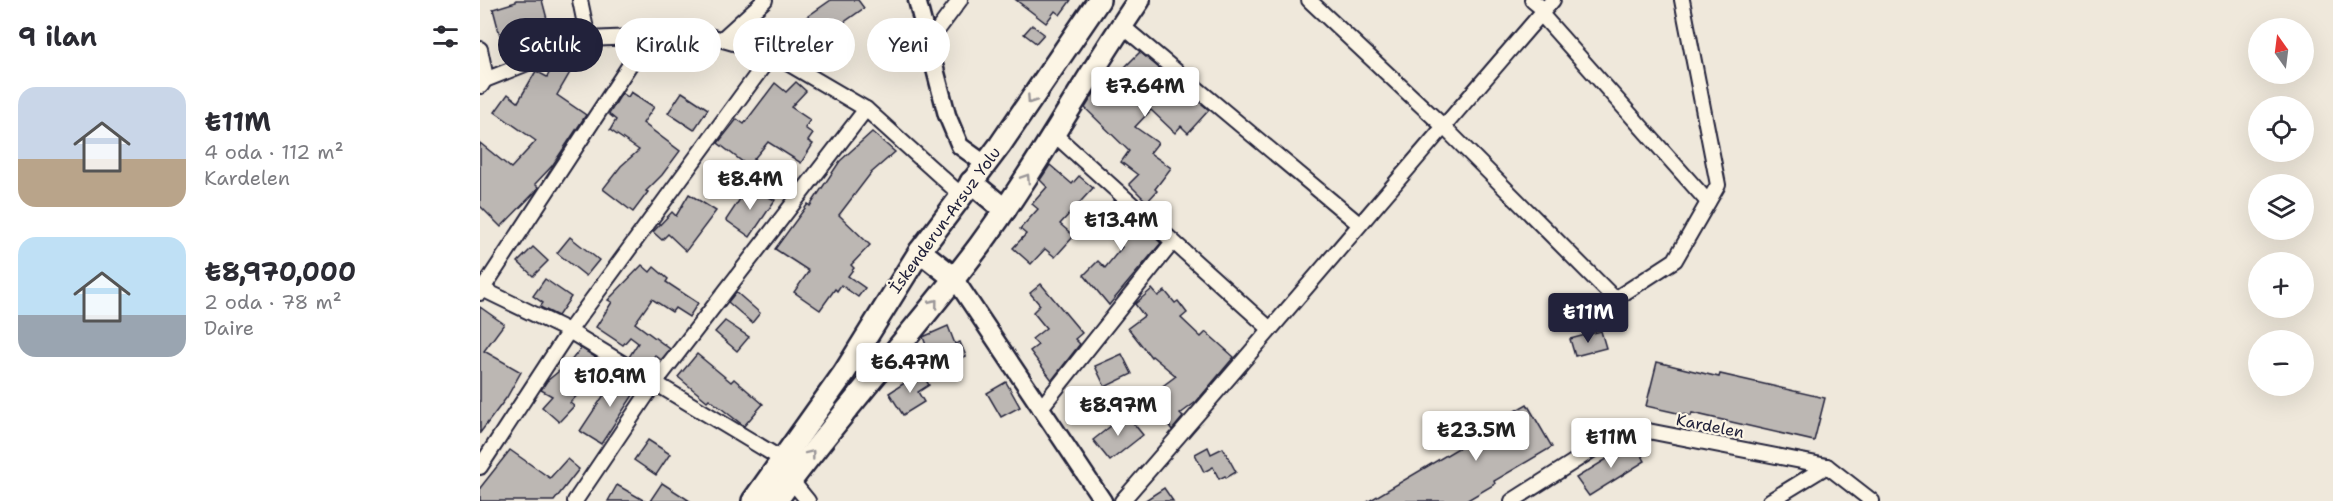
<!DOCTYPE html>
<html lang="tr">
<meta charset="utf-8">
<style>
body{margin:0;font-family:"Shantell Sans",sans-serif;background:#f7f7f7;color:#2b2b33;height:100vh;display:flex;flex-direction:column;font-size:22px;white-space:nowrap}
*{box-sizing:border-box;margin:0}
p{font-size:20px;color:#7c7c81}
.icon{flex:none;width:33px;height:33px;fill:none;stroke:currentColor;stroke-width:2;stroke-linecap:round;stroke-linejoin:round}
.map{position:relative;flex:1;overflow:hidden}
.panel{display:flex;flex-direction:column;background:#fff;width:480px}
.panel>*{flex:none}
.hud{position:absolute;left:18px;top:18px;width:570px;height:54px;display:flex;gap:12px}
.needle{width:39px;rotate:346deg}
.controls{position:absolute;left:1768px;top:18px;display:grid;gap:12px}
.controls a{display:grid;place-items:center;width:66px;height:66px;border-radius:50%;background:#fff;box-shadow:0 6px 24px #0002;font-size:30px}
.price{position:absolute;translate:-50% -51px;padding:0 14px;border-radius:6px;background:#fff;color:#222;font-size:20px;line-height:39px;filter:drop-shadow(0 2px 3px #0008)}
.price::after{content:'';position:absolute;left:50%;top:36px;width:18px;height:14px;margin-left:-9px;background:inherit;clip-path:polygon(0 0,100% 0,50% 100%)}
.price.selected{background:#22223b;color:#fff}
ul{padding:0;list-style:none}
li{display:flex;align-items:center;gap:18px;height:150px;padding:0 18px}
li span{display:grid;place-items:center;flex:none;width:168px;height:120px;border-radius:18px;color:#555}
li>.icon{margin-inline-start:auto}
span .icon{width:72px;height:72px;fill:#fffc;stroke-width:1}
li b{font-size:26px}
h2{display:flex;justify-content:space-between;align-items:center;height:72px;padding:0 18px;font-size:26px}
.pill{padding:0 21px;border-radius:27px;background:#fff;box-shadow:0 6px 24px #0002;font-size:21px;line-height:54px}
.pill.selected{background:#22223b;color:#fff}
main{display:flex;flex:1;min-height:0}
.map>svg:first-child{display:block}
.building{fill:#bcb7b3;stroke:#22223b;stroke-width:1.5}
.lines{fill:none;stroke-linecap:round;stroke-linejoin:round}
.minor-casing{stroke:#22223b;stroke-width:18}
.tertiary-casing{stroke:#22223b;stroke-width:21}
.primary-casing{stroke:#22223b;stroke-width:26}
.minor{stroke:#fcf5e5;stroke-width:14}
.tertiary{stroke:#fcf5e5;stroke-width:16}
.primary{stroke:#fcf5e5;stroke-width:21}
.oneway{stroke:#9a9698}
.labels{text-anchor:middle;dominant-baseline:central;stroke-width:4.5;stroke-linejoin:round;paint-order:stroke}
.street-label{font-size:16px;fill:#22223b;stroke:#fcf5e5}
</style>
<main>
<section class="panel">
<h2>9 ilan<svg class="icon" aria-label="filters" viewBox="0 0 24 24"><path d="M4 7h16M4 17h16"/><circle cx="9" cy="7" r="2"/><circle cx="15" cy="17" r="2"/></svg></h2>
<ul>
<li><span style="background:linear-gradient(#c9d6e8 60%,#b9a48a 0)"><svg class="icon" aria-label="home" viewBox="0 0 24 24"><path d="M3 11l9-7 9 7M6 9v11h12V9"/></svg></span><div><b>₺11M</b><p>4 oda · 112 m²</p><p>Kardelen</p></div></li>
<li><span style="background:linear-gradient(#bfe0f5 65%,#9aa5b1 0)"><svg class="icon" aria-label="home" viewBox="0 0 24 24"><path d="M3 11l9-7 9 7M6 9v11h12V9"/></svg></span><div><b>₺8,970,000</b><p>2 oda · 78 m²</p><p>Daire</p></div></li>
</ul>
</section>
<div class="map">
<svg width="1853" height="501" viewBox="0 0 1853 501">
<rect width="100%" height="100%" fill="#efe8db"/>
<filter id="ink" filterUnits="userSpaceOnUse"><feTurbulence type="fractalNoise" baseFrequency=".0167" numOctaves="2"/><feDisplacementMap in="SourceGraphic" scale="12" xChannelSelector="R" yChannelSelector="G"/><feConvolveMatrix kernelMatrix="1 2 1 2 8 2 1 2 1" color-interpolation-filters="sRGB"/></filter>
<g filter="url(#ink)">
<!-- building -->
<g class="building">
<polygon points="36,0 62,0 71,34 23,47 13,9 36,2"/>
<polygon points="351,0 378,0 384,8 336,42 321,21"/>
<polygon points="536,0 591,0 580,15 575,11 566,23"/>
<polygon points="552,25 564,34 556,43 544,34"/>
<polygon points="660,52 729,110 708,133 701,126 695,133 671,110 655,127 678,143 670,153 691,168 675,189 677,191 667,202 649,184 658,175 641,162 649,151 605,108 616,90 625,100 647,77 641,71"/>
<polygon points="76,61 92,69 77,95 106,115 72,166 55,184 58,187 56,191 21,227 0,206 0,143 31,168 56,141 15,112 28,94 38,102 56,71 67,77"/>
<polygon points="316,82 326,91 311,107 330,120 325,128 333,134 328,141 333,144 321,163 288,142 268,166 238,143 257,119 264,124 295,83 306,92"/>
<polygon points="151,92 174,107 163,123 200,151 182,175 166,191 168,192 153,212 123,189 141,166 159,150 130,130 136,120 129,114 142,93 148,97"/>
<polygon points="202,92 228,109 214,130 188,113"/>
<polygon points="392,132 415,152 391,173 359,215 390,245 371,265 374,268 368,276 385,288 378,297 361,285 357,291 355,289 340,310 314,292 329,271 295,249 328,204 330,206 360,161"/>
<polygon points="570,165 592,184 599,176 613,188 580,224 594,236 575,257 565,249 551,264 533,248 546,234 540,229 558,209 552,204 567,187 560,180"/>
<polygon points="268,187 295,200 270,237 246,220"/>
<polygon points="209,194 236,211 206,251 188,234 182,240 173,232 192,212 196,216"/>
<polygon points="634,200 681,243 629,305 604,275 618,261 625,268 642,247 614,223"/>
<polygon points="90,237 119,260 106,276 77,253"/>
<polygon points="53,247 68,261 53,276 38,262"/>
<polygon points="162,265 170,272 174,267 188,279 186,282 218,303 209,317 195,308 192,312 172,299 155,323 190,349 181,360 175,355 166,367 149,357 158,343 150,337 143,345 116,327 132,302 128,300"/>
<polygon points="65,279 91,297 78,316 60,307 63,303 53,296"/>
<polygon points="561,284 602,333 595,339 600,344 572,380 550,351 558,345 552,339 566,328 553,312 560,305 550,293"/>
<polygon points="672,289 678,296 685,291 695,303 698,301 707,313 701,318 721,337 726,332 754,357 716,402 700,414 703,417 692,430 677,409 681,406 672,394 696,376 672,356 671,357 648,328 664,316 655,304"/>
<polygon points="256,292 280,313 272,323 248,302"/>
<polygon points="0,307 24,324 4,351 41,372 27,397 0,433"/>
<polygon points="245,321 269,337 257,351 235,332"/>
<polygon points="468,326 475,344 480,342 486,356 455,370 443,337"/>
<polygon points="1121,331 1126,348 1095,356 1090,339"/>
<polygon points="101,348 126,364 90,403 94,406 79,422 62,407 72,396 61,390 67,381 90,362"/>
<polygon points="217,354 251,382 254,379 283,404 264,426 229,399 227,401 198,377"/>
<polygon points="642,354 652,374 625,387 615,366"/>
<polygon points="1177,362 1239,377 1240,374 1345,398 1334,441 1212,413 1211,416 1166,406"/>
<polygon points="139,372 159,386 121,444 100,431"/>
<polygon points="441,372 449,385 438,392 444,402 423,415 409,393"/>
<polygon points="526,382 540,407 521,417 507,393"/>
<polygon points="1047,404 1072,447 1014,481 1015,484 986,501 889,501 1007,431 1005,428"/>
<polygon points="646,414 663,435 630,461 613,440"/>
<polygon points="168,440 190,454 176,475 154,460"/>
<polygon points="1154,442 1165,461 1109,496 1096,478"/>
<polygon points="728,447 731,454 743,448 756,472 746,478 745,476 739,479 733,467 724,472 715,454"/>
<polygon points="30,450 70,478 87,459 99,469 74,501 0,501 0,488"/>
<polygon points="182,483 210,501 170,501"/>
<polygon points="137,485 165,501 128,501"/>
<polygon points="684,488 693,501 664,501"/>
</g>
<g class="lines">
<defs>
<g id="minor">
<polyline points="100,0 108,39"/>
<polyline points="829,0 963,126 1135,299 1195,260 1238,185 1202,0"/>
<polyline points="1052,0 1064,10"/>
<polyline points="1061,14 1228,202"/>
<polyline points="641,25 879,224"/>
<polyline points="241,40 285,0"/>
<polyline points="448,43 480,0"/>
<polyline points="0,49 6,78 1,86"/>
<polyline points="0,82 108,39 222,34 292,54 386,109 481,195"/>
<polyline points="574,134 790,329"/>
<polyline points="0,288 89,331 303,460"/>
<polyline points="0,293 168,37"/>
<polyline points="560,409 692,243"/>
<polyline points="0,467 89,331 292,54"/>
<polyline points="311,480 328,501"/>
<polyline points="95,501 174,384 386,109"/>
<path d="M642 501C787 335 929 166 1073 0"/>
<polyline points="1032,501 1131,438 1163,430 1347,466 1392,501"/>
<polyline points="1290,501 1347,466"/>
</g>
<g id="tertiary">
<polyline points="437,0 467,115 480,146 505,164"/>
<polyline points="474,278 623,501"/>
</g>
<g id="primary">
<polyline points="491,182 525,210"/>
<polyline points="440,251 474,278"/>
<polyline points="273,501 364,373 440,251 520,145 619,0"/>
<path d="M296 501C360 412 435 332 500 245 558 166 604 80 659 0"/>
</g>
</defs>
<!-- minor casing -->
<use href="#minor" class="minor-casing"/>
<!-- tertiary casing -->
<use href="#tertiary" class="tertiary-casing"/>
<!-- primary casing -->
<use href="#primary" class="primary-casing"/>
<!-- minor -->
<use href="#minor" class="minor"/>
<!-- tertiary -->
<use href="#tertiary" class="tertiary"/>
<!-- primary -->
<use href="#primary" class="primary"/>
</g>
<!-- one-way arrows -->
<defs><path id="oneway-chevron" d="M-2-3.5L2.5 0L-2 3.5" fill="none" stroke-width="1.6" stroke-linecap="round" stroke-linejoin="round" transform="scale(1.5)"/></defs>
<g class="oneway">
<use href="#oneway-chevron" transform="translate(551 100) rotate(124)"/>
<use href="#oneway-chevron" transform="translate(546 178) rotate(-57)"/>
<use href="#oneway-chevron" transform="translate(454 303) rotate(-51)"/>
<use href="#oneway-chevron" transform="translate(331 454) rotate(-52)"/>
</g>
</g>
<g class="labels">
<!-- street labels -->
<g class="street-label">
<text transform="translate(465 220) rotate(-54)">İskenderun-Arsuz Yolu</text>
<text transform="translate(1230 426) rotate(11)">Kardelen</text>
</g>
</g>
</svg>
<div class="controls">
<a><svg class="needle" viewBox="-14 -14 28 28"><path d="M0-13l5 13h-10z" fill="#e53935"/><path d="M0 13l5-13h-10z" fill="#7c7c81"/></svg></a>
<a><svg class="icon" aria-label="locate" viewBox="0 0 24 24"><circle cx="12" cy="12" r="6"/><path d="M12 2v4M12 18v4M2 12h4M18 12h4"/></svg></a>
<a><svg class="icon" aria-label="layers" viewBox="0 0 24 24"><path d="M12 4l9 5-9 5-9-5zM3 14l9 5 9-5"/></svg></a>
<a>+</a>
<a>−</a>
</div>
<b class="price" style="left:665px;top:118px">₺7.64M</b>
<b class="price" style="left:270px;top:211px">₺8.4M</b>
<b class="price" style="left:641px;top:252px">₺13.4M</b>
<b class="price selected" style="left:1108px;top:344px">₺11M</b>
<b class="price" style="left:430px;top:394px">₺6.47M</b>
<b class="price" style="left:130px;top:408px">₺10.9M</b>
<b class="price" style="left:638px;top:437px">₺8.97M</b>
<b class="price" style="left:996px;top:462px">₺23.5M</b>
<b class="price" style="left:1131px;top:469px">₺11M</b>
<div class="hud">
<a class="pill selected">Satılık</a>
<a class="pill">Kiralık</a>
<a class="pill">Filtreler</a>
<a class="pill">Yeni</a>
</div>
</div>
</main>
